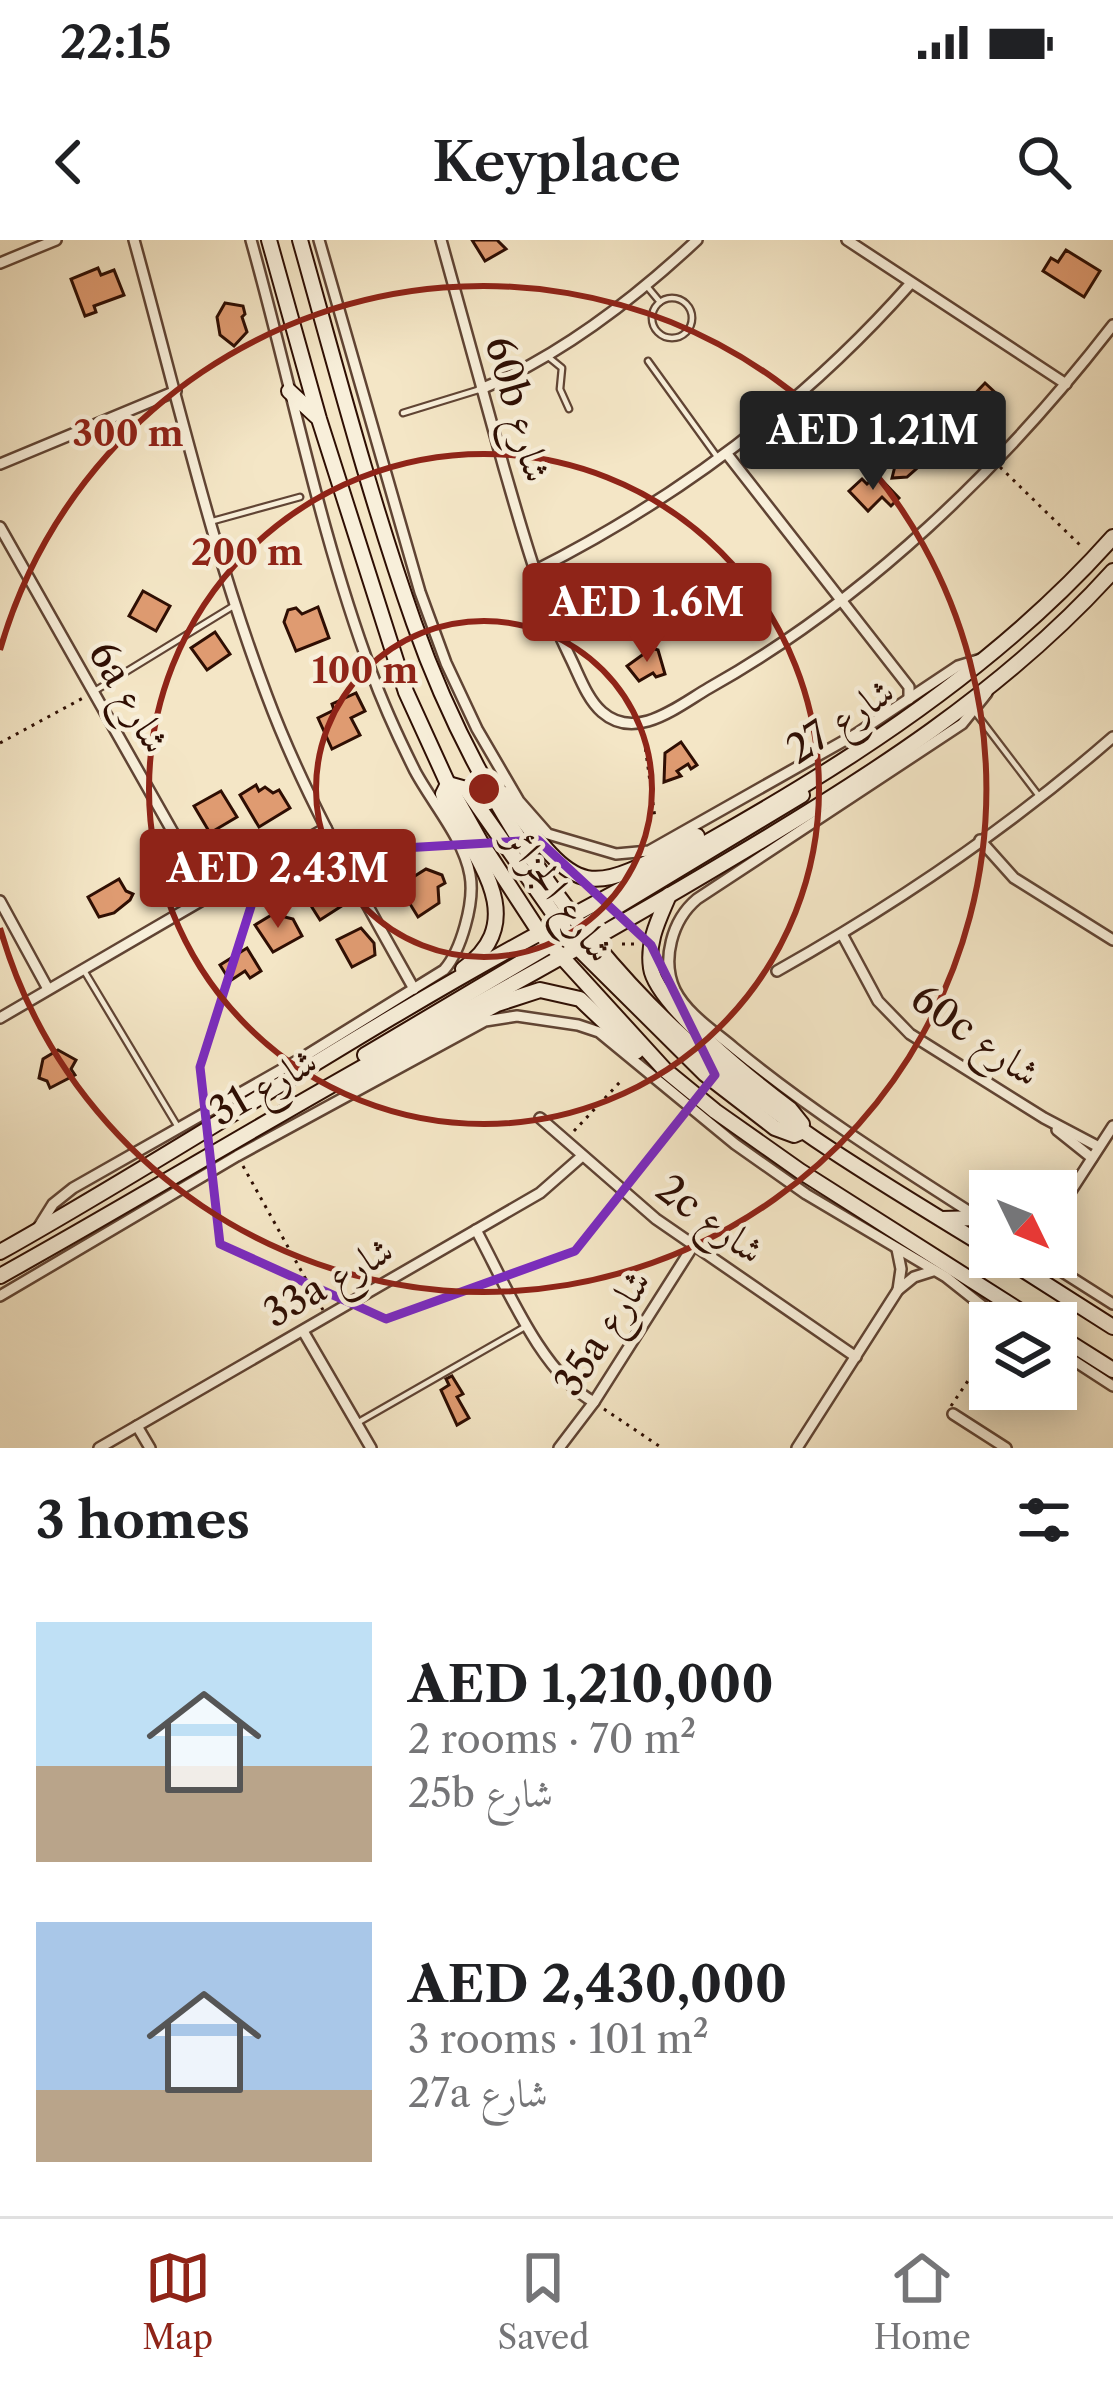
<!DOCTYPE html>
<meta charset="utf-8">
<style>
body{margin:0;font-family:"Libre Caslon Text",Amiri,serif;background:#f2f2f2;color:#202124;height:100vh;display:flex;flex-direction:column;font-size:45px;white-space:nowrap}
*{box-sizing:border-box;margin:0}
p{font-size:39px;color:#757577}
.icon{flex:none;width:66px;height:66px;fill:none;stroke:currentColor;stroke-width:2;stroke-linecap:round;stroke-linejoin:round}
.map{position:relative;height:1208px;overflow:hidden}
.details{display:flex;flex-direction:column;background:#fff;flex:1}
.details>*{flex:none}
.needle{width:78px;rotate:133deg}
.tools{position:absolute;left:969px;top:930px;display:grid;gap:24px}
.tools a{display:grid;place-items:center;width:108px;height:108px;border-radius:0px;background:#fff;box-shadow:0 6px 30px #0003;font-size:60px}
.price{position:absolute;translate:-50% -102px;padding:0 27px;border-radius:12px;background:#8f2418;color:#fff;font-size:39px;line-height:78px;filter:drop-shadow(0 3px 6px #0008)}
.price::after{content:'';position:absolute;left:50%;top:72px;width:36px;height:27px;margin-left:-18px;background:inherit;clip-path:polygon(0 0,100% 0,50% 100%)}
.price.on{background:#222;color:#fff}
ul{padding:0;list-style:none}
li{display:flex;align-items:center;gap:36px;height:300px;padding:0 36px}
li span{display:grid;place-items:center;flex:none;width:336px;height:240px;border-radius:0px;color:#555}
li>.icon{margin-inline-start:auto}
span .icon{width:144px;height:144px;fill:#fffc;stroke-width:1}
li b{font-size:51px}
h2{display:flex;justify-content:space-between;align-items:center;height:144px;padding:0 36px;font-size:51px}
.status{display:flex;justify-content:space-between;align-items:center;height:84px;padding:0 60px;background:#fff;direction:ltr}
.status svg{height:33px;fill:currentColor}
header{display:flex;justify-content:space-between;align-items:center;height:156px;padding:0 36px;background:#fff;font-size:54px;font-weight:600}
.tab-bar{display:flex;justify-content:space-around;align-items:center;height:168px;border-top:3px solid #e0e0e0;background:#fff;font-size:33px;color:#757577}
.tab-bar a{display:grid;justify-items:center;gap:6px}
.tab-bar .on{color:#8f2418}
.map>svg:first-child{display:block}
.building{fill:#df9b71;stroke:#2e0e03;stroke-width:3}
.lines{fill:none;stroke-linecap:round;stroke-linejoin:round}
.lane-casing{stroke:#604434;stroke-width:9}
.street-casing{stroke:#604434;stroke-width:14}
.secondary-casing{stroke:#2e0e03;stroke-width:18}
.path{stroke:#2e0e03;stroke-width:3;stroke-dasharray:3 6;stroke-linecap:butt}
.lane{stroke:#f8efda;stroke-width:4.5}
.street{stroke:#f8efda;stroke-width:9}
.secondary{stroke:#f8efda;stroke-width:14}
.marked{fill:none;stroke:#7b2cbf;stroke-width:9;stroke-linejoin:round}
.ring{fill:none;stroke:#8f2418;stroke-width:6}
.labels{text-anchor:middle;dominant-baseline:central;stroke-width:9;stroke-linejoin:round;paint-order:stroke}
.street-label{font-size:39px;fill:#2e0e03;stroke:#f8efda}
.centre{fill:#8f2418;stroke:#f8efda;stroke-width:6}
.ring-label{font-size:36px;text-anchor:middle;font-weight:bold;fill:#8f2418;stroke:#f8efda;stroke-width:9;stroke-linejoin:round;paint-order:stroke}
</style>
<div class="status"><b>22:15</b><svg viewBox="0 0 49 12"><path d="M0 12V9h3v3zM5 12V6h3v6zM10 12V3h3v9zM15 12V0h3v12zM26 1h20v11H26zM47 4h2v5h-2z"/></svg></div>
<header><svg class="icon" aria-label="back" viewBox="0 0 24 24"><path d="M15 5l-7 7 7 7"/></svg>Keyplace<svg class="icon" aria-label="search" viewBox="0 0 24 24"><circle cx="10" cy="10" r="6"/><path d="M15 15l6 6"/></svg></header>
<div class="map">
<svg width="1113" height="1208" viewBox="0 0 1113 1208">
<rect width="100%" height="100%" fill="#f4e6c6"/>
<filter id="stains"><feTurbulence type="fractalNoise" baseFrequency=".00167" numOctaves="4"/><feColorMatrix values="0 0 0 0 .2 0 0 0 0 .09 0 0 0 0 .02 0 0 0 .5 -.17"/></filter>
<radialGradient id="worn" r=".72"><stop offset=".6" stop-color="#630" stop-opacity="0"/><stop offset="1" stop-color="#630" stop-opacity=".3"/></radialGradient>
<!-- building -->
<g class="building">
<polygon points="472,0 497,0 506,9 485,21"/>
<polygon points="1066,10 1100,31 1084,57 1043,31 1051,18 1058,22"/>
<polygon points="98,28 101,35 114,30 124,55 94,66 96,72 85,76 71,39"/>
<polygon points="225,63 243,66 245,74 242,77 247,92 234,106 220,95 217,77"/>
<polygon points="985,143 1000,157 986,180 967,162"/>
<polygon points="941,158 952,170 964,170 964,178 943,198 922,176"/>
<polygon points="902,196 913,207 924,207 924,222 907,237 892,238 895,226 883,213"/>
<polygon points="877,235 899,258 891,266 882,257 868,271 849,251 862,239 867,244"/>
<polygon points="143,351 170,366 156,391 129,376"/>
<polygon points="748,359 763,372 757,376 757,390 735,398 729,390 735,386 726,373"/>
<polygon points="699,362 710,380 690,393 679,375"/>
<polygon points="318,367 329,398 296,411 284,382 288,370 296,368 302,374"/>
<polygon points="215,392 230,414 207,430 191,408"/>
<polygon points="652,408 658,410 665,434 656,437 653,433 639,441 627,426"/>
<polygon points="356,453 365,471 351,478 360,495 332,509 318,478 334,470 332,464"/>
<polygon points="681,502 697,525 691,529 688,524 677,531 681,536 664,542 665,513"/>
<polygon points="256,545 259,551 265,547 273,553 279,550 290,568 259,587 240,555"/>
<polygon points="221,551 237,577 210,593 194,566"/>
<polygon points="426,629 442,635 445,643 438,647 439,663 418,677 399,646"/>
<polygon points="335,634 351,660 320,680 301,650 323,636 326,640"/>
<polygon points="119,639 126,651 133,654 130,660 114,673 99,677 88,657"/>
<polygon points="273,674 293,679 302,696 273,712 255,685"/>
<polygon points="361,688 374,703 375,715 352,727 337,700"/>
<polygon points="247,708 261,731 250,738 245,731 230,741 220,725"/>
<polygon points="58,810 76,820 71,829 75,835 50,848 47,841 39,838 43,819"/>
<polygon points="452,1136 463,1154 457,1157 469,1178 457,1185 441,1150 449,1145 446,1139"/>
</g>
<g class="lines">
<defs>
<g id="lane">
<polyline points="645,44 660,62"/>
<circle cx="672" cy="78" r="20"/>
<polyline points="546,115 562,128 560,149 569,169"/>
<polyline points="648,121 718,218"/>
<polyline points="403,173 478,150"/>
<polyline points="213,281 300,257"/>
<polyline points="93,452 235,365"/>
<polyline points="975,472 1039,556"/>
<polyline points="83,729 178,887"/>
<polyline points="357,1183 523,1088"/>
</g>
<g id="street">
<path d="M134 0C176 152 211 308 267 456 305 558 361 654 414 749"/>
<polyline points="319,0 420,352 446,423 477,489 519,561 548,594 616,614 649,611 856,494 958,426 981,419"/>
<path d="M441 0C462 76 483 152 504 228 523 293 540 357 570 417 579 435 587 459 602 472 636 502 678 466 709 448 866 360 1003 227 1113 85"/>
<polyline points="847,0 1066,144"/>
<polyline points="0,23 56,0"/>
<path d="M481 149C560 116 635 58 697 0"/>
<polyline points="727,214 909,447 909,459"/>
<polyline points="0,224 176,151"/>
<polyline points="0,287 209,656"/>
<path d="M534 331C677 259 805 163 911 43"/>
<path d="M987 453 962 484 697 659C672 680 661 720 675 750 687 774 714 791 734 808 814 874 903 929 990 985"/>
<polyline points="980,600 1014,638 1113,700"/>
<polyline points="0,661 48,749"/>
<polyline points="842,694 878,761 910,794 1044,878 1099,907"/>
<path d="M777 731C896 664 1010 587 1113 497"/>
<polyline points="0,778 326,588"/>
<polyline points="540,878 656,979 856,1117"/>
<polyline points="1057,890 1092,918"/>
<polyline points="1056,974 1113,886"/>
<path d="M38 988 53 964 73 948 302 818 444 730C461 711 475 662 470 635 464 599 432 563 415 531 399 499 383 464 371 431 319 291 291 143 251 0"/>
<path d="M476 990C504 1041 541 1134 594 1162"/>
<polyline points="897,1009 901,1029 898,1050"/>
<polyline points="1039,1017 1113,1064"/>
<polyline points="0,1056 237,916 485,781 517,776 578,785 599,792 735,904 806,954 946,1037 1004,1083"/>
<polyline points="303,1091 371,1208"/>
<polyline points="1056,1109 1113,1146"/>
<polyline points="953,1174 1006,1208"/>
<polyline points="137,1186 150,1208"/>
<polyline points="99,1208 540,953 581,917"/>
<polyline points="559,1208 594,1162 693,1006"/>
<polyline points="797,1208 898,1050 914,1037 933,1031"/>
</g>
<g id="secondary">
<polyline points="269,0 319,179 406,452 448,544 480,601 540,693 665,830 715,871 800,931 1039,1083"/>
<path d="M300 0C336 128 370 258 414 383 468 537 564 688 684 798 777 882 884 944 990 1009"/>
<polyline points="289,151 316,176"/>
<path d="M504 554C580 660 585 658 697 596"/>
<path d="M545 692 559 694 578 708 705 834 775 888 794 895 801 892 802 884 790 869C758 845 656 765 651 728 647 701 659 679 669 655"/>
<polyline points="575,692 802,555"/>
<path d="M463 729C531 681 477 619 447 567L443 554 448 544 466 549 565 690"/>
<polyline points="365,815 557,701"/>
<polyline points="345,847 497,764 540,750 580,759 636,812"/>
<polyline points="942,979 979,978"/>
<path d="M0 1012C182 910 356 792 540 693 743 584 958 472 1113 297"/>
<polyline points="1003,1017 1113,1087"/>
<path d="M0 1036C141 958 278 873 419 796 523 739 627 681 729 620 866 539 1005 451 1113 331"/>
<polyline points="1056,1094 1113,1130"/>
</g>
</defs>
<!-- lane casing -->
<use href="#lane" class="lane-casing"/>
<!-- street casing -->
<use href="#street" class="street-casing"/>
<!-- secondary casing -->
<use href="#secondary" class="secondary-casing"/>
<!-- path -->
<g class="path">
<polyline points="1000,227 1083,308"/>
<polyline points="643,491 655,578"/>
<polyline points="0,503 83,458"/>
<polyline points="622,704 638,704"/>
<polyline points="574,891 620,842"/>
<polyline points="243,926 323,1070"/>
<polyline points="951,1166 990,1108"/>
<polyline points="604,1169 662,1208"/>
</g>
<!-- lane -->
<use href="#lane" class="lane"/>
<!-- street -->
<use href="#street" class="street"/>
<!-- secondary -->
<use href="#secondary" class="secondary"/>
</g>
<!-- marked area -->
<path class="marked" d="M538 600 651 705 715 835 575 1011 386 1079 220 1004 200 827 267 616Z"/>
<!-- distance rings -->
<g class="ring">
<circle cx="484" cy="549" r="168"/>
<circle cx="484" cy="549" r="335"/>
<path d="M0 410A503 503 0 1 1 0 688"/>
</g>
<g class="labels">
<!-- street labels -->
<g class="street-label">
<text transform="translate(519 169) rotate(74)">60b شارع</text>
<text transform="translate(130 457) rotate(60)">6a شارع</text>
<text transform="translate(840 480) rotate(-34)">شارع 27</text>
<text transform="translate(560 654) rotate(54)">شارع الجزائر</text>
<text transform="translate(976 795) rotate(35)">60c شارع</text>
<text transform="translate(263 846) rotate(-30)">شارع 31</text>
<text transform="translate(711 979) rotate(36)">2c شارع</text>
<text transform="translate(328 1041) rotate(-30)">33a شارع</text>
<text transform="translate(602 1092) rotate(-57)">35a شارع</text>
</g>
</g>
<circle cx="484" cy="549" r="18" class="centre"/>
<g class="ring-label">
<text x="128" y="206">300 m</text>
<text x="247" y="325">200 m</text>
<text x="365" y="443">100 m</text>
</g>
<rect width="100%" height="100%" filter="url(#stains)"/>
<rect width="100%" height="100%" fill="url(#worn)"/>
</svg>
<div class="tools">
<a><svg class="needle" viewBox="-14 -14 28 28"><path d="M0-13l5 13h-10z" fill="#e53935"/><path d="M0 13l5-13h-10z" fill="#757577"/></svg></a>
<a><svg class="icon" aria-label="layers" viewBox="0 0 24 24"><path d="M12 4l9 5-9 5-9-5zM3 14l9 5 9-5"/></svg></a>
</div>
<b class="price on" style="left:873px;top:253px">AED 1.21M</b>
<b class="price" style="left:647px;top:425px">AED 1.6M</b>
<b class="price" style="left:278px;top:691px">AED 2.43M</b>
</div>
<section class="details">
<h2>3 homes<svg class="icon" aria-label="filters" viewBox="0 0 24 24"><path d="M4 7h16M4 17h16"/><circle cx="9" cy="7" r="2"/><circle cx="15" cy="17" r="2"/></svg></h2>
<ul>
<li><span style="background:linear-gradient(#bfe0f5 60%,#b9a48a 0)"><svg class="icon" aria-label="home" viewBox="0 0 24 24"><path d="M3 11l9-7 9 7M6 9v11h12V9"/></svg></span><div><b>AED 1,210,000</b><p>2 rooms · 70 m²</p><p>25b شارع</p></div></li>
<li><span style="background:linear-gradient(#a9c7e8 70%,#b9a48a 0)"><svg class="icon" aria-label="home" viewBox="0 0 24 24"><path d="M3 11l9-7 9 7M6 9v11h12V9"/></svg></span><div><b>AED 2,430,000</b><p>3 rooms · 101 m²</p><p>27a شارع</p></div></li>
</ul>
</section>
<nav class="tab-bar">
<a class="on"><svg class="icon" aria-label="map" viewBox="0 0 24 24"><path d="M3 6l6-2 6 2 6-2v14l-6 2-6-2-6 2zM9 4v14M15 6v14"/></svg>Map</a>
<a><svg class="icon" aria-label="saved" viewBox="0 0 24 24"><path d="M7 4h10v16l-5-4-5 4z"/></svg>Saved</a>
<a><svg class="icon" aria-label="home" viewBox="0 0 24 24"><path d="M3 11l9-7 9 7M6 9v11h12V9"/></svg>Home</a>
</nav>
